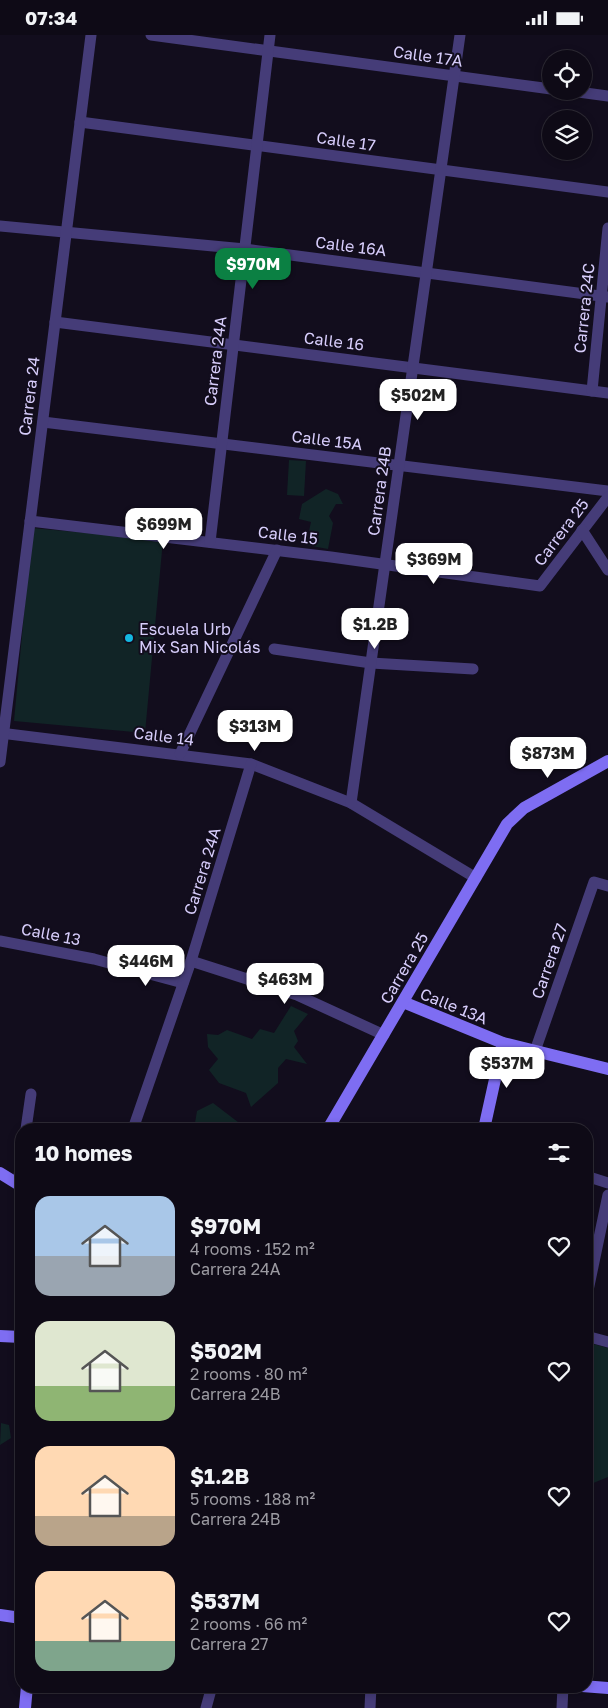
<!DOCTYPE html>
<meta charset="utf-8">
<style>
body{margin:0;font-family:"Golos Text",sans-serif;background:#1c1823;color:#f1f3f6;height:100vh;display:flex;flex-direction:column;font-size:19px;white-space:nowrap}
*{box-sizing:border-box;margin:0}
p{font-size:16px;color:#9b9aa1}
.icon{flex:none;width:28px;height:28px;fill:none;stroke:currentColor;stroke-width:2;stroke-linecap:round;stroke-linejoin:round}
.map{position:relative;flex:1;overflow:hidden}
.drawer{position:absolute;left:15px;top:1088px;width:578px;height:570px;display:flex;flex-direction:column;background:#0e0a16;border-radius:20px;box-shadow:0 2px 8px #0003,0 0 0 1px #2e2b35}
.drawer>*{flex:none}
.fabs{position:absolute;left:542px;top:15px;display:grid;gap:10px}
.fabs a{display:grid;place-items:center;width:50px;height:50px;border-radius:50%;background:#0e0a16;box-shadow:0 2px 8px #0003,0 0 0 1px #2e2b35;font-size:25px}
.price{position:absolute;translate:-50% -42px;padding:0 11px;border-radius:10px;background:#fff;color:#222;font-size:16px;line-height:32px;filter:drop-shadow(0 1px 2px #0008)}
.price::after{content:'';position:absolute;left:50%;top:30px;width:15px;height:11px;margin-left:-8px;background:inherit;clip-path:polygon(0 0,100% 0,50% 100%)}
.price.current{background:#0b8043;color:#fff}
ul{padding:0;list-style:none}
li{display:flex;align-items:center;gap:15px;height:125px;padding:0 20px}
li span{display:grid;place-items:center;flex:none;width:140px;height:100px;border-radius:15px;color:#555}
li>.icon{margin-inline-start:auto}
span .icon{width:60px;height:60px;fill:#fffc;stroke-width:1}
li b{font-size:21px}
h2{display:flex;justify-content:space-between;align-items:center;height:60px;padding:0 20px;font-size:21px}
.status{display:flex;justify-content:space-between;align-items:center;height:35px;padding:0 25px;background:#0e0a16;direction:ltr}
.status svg{height:14px;fill:currentColor}
.map>svg:first-child{display:block}
.green{fill:#112426}
.lines{fill:none;stroke-linecap:round;stroke-linejoin:round}
.street{stroke:#453c78;stroke-width:11}
.secondary{stroke:#7e6df2;stroke-width:12}
.poi-dot{fill:#14b7e0;stroke:#120d1d;stroke-width:2}
.labels{text-anchor:middle;dominant-baseline:central;stroke-width:4;stroke-linejoin:round;paint-order:stroke}
.street-label{font-size:16px;fill:#d7cdfb;stroke:#120d1d}
.poi-label{font-size:16px;fill:#d7cdfb;stroke:#120d1d;text-anchor:start}
</style>
<div class="status"><b>07:34</b><svg viewBox="0 0 49 12"><path d="M0 12V9h3v3zM5 12V6h3v6zM10 12V3h3v9zM15 12V0h3v12zM26 1h20v11H26zM47 4h2v5h-2z"/></svg></div>
<div class="map">
<svg width="608" height="1673" viewBox="0 0 608 1673">
<rect width="100%" height="100%" fill="#120d1d"/>
<!-- green -->
<g class="green">
<polygon points="289,425 306,426 304,461 287,460"/>
<polygon points="326,454 338,459 343,469 336,469 329,481 333,488 328,514 306,510 311,487 299,484 302,469"/>
<polygon points="32,493 163,505 145,698 14,686"/>
<polygon points="291,971 308,979 294,996 298,1006 294,1012 307,1029 286,1024 278,1033 278,1048 251,1072 246,1058 219,1048 209,1035 218,1024 208,1012 207,999 218,1000 227,995 252,1004 260,994 274,998"/>
<polygon points="213,1068 247,1094 194,1094 197,1076"/>
<polygon points="586,1307 608,1313 608,1442 586,1451"/>
<polygon points="1,1388 9,1390 11,1403 0,1410"/>
</g>
<g class="lines">
<!-- street -->
<g class="street">
<polyline points="151,0 551,54"/>
<polyline points="571,56 608,61"/>
<polyline points="80,87 608,157"/>
<polyline points="0,191 245,214 608,262"/>
<polyline points="55,287 608,358"/>
<polyline points="592,356 608,193"/>
<polyline points="43,387 608,456"/>
<polyline points="30,486 331,522 540,551 608,462"/>
<polyline points="582,495 608,535"/>
<polyline points="210,507 270,0"/>
<polyline points="274,614 371,628 473,634"/>
<polyline points="0,698 251,729 351,768 476,843"/>
<polyline points="180,719 277,515"/>
<polyline points="0,727 91,0"/>
<polyline points="351,768 460,0"/>
<polyline points="0,906 94,924 183,948"/>
<polyline points="191,926 297,960 384,1000"/>
<polyline points="535,1016 594,847 608,851"/>
<polyline points="26,1094 31,1059"/>
<polyline points="133,1094 191,926 251,729"/>
<polyline points="586,1141 608,1148"/>
<polyline points="18,1149 21,1125"/>
<polyline points="586,1265 608,1160"/>
<polyline points="586,1301 608,1307"/>
<polyline points="206,1673 212,1651"/>
<polyline points="370,1673 371,1651"/>
<polyline points="562,1673 563,1651"/>
</g>
<!-- secondary -->
<g class="secondary">
<polyline points="403,967 503,1008 608,1034"/>
<polyline points="328,1094 507,789 524,773 608,726"/>
<polyline points="484,1094 503,1008"/>
<polyline points="0,1138 21,1151"/>
<polyline points="0,1301 21,1302"/>
<polyline points="0,1580 21,1583"/>
<polyline points="582,1651 608,1653"/>
<polyline points="25,1673 27,1651"/>
</g>
</g>
<!-- markers -->
<circle class="poi-dot" cx="129" cy="603" r="5"/>
<g class="labels">
<!-- street labels -->
<g class="street-label">
<text transform="translate(428 21) rotate(8)">Calle 17A</text>
<text transform="translate(346 106) rotate(8)">Calle 17</text>
<text transform="translate(351 211) rotate(7)">Calle 16A</text>
<text transform="translate(584 273) rotate(-84)">Carrera 24C</text>
<text transform="translate(334 306) rotate(7)">Calle 16</text>
<text transform="translate(215 326) rotate(-83)">Carrera 24A</text>
<text transform="translate(29 361) rotate(-83)">Carrera 24</text>
<text transform="translate(327 405) rotate(7)">Calle 15A</text>
<text transform="translate(379 456) rotate(-82)">Carrera 24B</text>
<text transform="translate(561 497) rotate(-53)">Carrera 25</text>
<text transform="translate(288 500) rotate(7)">Calle 15</text>
<text transform="translate(164 701) rotate(7)">Calle 14</text>
<text transform="translate(202 836) rotate(-73)">Carrera 24A</text>
<text transform="translate(51 899) rotate(11)">Calle 13</text>
<text transform="translate(549 926) rotate(-71)">Carrera 27</text>
<text transform="translate(404 933) rotate(-60)">Carrera 25</text>
<text transform="translate(454 971) rotate(22)">Calle 13A</text>
</g>
<!-- poi labels -->
<g class="poi-label">
<text x="139" y="594">Escuela Urb<tspan x="139" dy="18">Mix San Nicolás</tspan></text>
</g>
</g>
</svg>
<div class="fabs">
<a><svg class="icon" aria-label="locate" viewBox="0 0 24 24"><circle cx="12" cy="12" r="6"/><path d="M12 2v4M12 18v4M2 12h4M18 12h4"/></svg></a>
<a><svg class="icon" aria-label="layers" viewBox="0 0 24 24"><path d="M12 4l9 5-9 5-9-5zM3 14l9 5 9-5"/></svg></a>
</div>
<b class="price current" style="left:253px;top:255px">$970M</b>
<b class="price" style="left:418px;top:386px">$502M</b>
<b class="price" style="left:164px;top:515px">$699M</b>
<b class="price" style="left:434px;top:550px">$369M</b>
<b class="price" style="left:375px;top:615px">$1.2B</b>
<b class="price" style="left:255px;top:717px">$313M</b>
<b class="price" style="left:548px;top:744px">$873M</b>
<b class="price" style="left:146px;top:952px">$446M</b>
<b class="price" style="left:285px;top:970px">$463M</b>
<b class="price" style="left:507px;top:1054px">$537M</b>
<section class="drawer">
<h2>10 homes<svg class="icon" aria-label="filters" viewBox="0 0 24 24"><path d="M4 7h16M4 17h16"/><circle cx="9" cy="7" r="2"/><circle cx="15" cy="17" r="2"/></svg></h2>
<ul>
<li><span style="background:linear-gradient(#a9c7e8 60%,#9aa5b1 0)"><svg class="icon" aria-label="home" viewBox="0 0 24 24"><path d="M3 11l9-7 9 7M6 9v11h12V9"/></svg></span><div><b>$970M</b><p>4 rooms · 152 m²</p><p>Carrera 24A</p></div><svg class="icon" aria-label="heart" viewBox="0 0 24 24"><path d="M12 20l-8-8c-3-5 5-10 8-4 3-6 11-1 8 4z"/></svg></li>
<li><span style="background:linear-gradient(#dfe7d0 65%,#8fb573 0)"><svg class="icon" aria-label="home" viewBox="0 0 24 24"><path d="M3 11l9-7 9 7M6 9v11h12V9"/></svg></span><div><b>$502M</b><p>2 rooms · 80 m²</p><p>Carrera 24B</p></div><svg class="icon" aria-label="heart" viewBox="0 0 24 24"><path d="M12 20l-8-8c-3-5 5-10 8-4 3-6 11-1 8 4z"/></svg></li>
<li><span style="background:linear-gradient(#ffd9b3 70%,#b9a48a 0)"><svg class="icon" aria-label="home" viewBox="0 0 24 24"><path d="M3 11l9-7 9 7M6 9v11h12V9"/></svg></span><div><b>$1.2B</b><p>5 rooms · 188 m²</p><p>Carrera 24B</p></div><svg class="icon" aria-label="heart" viewBox="0 0 24 24"><path d="M12 20l-8-8c-3-5 5-10 8-4 3-6 11-1 8 4z"/></svg></li>
<li><span style="background:linear-gradient(#ffd9b3 70%,#7fa58c 0)"><svg class="icon" aria-label="home" viewBox="0 0 24 24"><path d="M3 11l9-7 9 7M6 9v11h12V9"/></svg></span><div><b>$537M</b><p>2 rooms · 66 m²</p><p>Carrera 27</p></div><svg class="icon" aria-label="heart" viewBox="0 0 24 24"><path d="M12 20l-8-8c-3-5 5-10 8-4 3-6 11-1 8 4z"/></svg></li>
</ul>
</section>
</div>
